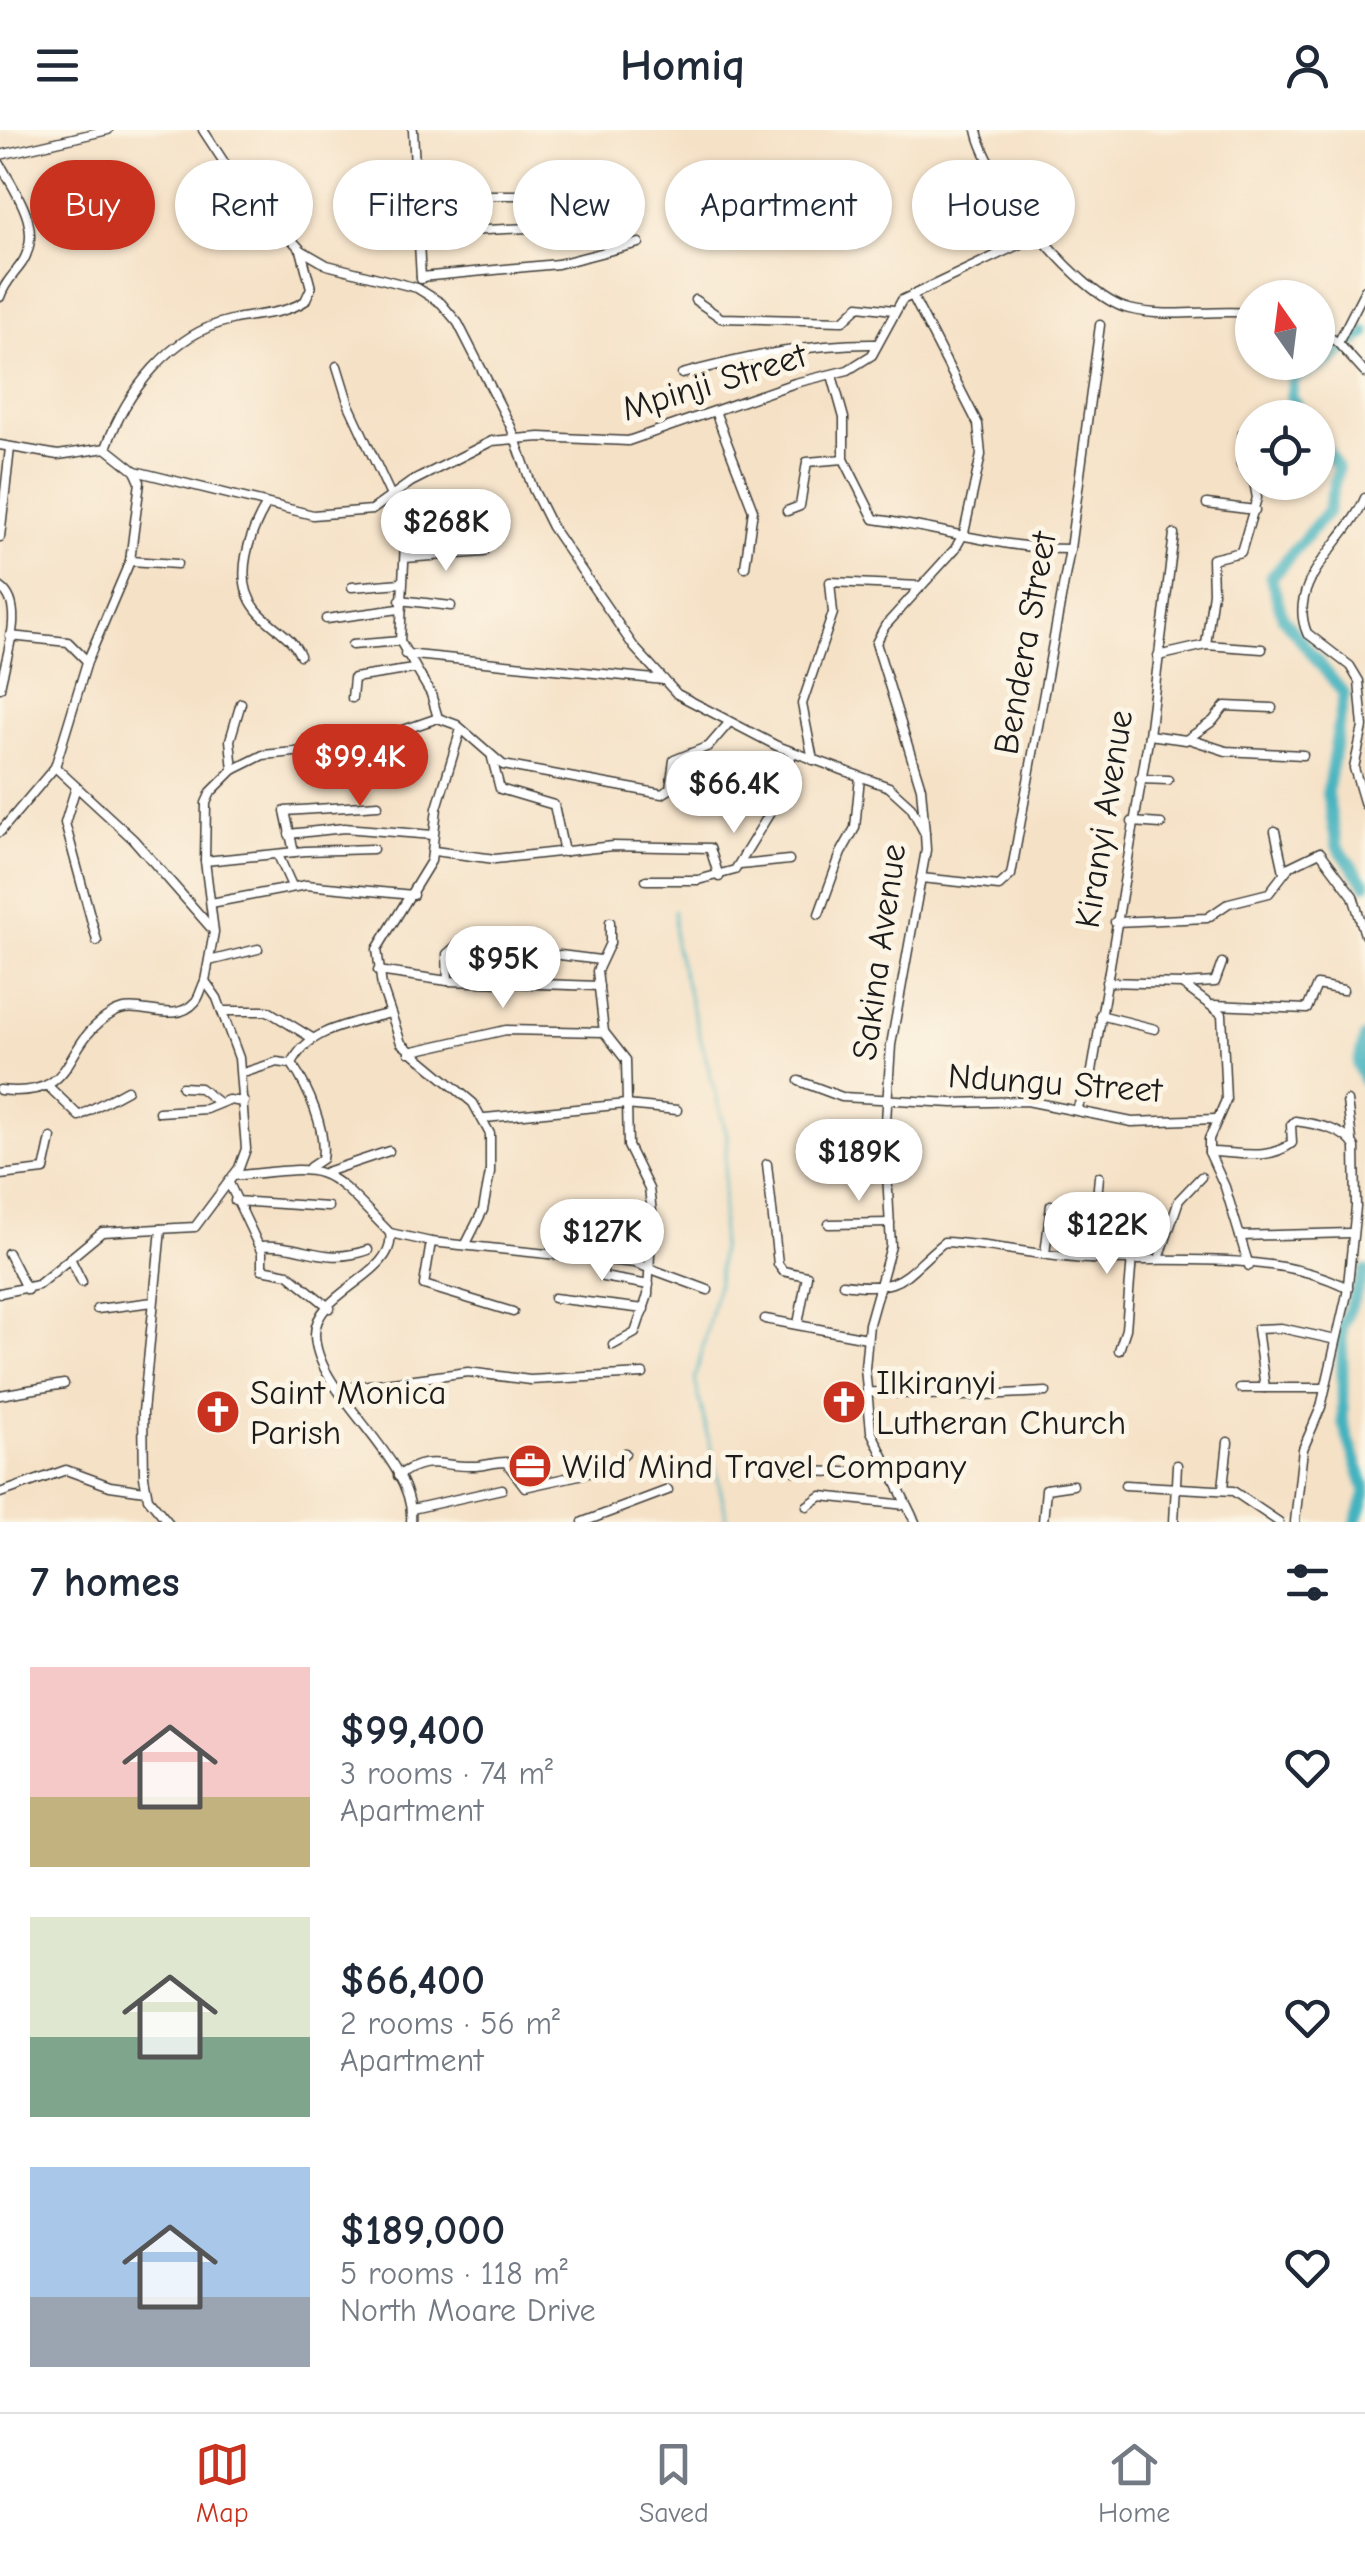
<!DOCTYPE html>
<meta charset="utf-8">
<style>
body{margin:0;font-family:"Comic Neue",sans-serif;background:#f2f2f3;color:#1f2937;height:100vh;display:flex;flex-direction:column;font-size:38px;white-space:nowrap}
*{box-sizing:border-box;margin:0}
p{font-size:32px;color:#747a83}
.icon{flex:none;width:55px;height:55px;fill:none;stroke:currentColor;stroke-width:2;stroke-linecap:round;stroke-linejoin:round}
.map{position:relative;height:1392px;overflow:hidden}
.side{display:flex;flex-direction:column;background:#fff;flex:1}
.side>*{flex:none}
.guide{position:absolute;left:30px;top:30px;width:1305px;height:90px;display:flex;gap:20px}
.needle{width:65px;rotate:346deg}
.fabs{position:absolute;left:1235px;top:150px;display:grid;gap:20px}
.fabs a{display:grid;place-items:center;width:100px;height:100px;border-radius:50%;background:#fff;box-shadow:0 2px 8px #0004;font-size:50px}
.price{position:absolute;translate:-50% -85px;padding:0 22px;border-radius:35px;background:#fff;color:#222;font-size:32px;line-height:65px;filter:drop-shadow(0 2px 5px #0008)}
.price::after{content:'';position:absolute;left:50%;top:60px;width:30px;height:22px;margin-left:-15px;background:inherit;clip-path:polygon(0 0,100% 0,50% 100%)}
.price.active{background:#c8321e;color:#fff}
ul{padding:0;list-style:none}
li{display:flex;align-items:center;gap:30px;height:250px;padding:0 30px}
li span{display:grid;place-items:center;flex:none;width:280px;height:200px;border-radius:0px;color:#555}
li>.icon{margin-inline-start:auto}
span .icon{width:120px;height:120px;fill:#fffc;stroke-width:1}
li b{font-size:42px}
h2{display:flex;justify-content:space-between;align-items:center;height:120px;padding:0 30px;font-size:42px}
.tag{padding:0 35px;border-radius:45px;background:#fff;box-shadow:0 2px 8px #0004;font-size:35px;line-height:90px}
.tag.active{background:#c8321e;color:#fff}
header{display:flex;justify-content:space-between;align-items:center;height:130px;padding:0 30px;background:#fff;font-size:45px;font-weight:800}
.dock{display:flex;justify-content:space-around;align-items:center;height:140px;border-top:2px solid #e0e1e3;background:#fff;font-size:28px;color:#747a83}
.dock a{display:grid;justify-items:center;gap:5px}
.dock .active{color:#c8321e}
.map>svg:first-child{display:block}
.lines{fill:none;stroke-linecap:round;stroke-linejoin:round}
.stream{stroke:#45b3bf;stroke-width:2.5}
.river{stroke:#45b3bf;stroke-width:12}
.minor-casing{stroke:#3d3a36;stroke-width:11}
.minor{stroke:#fff;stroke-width:8}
.labels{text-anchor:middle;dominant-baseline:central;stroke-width:10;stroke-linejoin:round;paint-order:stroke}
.street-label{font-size:35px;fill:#1c1c1c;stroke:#fcf5e5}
.poi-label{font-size:35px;fill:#1c1c1c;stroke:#fcf5e5;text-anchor:start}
</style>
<header><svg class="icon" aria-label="menu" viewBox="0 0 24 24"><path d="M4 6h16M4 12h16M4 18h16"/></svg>Homiq<svg class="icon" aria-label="person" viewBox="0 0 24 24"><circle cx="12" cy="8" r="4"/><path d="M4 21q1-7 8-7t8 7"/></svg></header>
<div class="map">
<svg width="1365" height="1392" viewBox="0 0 1365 1392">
<rect width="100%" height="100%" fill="#fcf5e5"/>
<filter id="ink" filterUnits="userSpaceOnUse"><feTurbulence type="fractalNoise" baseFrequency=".01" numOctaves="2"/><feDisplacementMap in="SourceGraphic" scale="20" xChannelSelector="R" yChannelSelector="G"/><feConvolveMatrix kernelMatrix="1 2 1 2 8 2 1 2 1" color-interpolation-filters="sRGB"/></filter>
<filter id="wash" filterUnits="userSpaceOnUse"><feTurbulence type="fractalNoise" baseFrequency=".0048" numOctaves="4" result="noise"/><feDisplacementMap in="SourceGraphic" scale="40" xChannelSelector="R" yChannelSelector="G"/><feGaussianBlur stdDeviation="2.25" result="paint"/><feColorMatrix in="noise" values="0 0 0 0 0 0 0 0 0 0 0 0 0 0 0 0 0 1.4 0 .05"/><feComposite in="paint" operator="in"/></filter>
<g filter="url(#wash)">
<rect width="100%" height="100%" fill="#f5e1c6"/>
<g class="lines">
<!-- stream -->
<polyline class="stream" points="674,781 675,814 727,1006 718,1153 695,1250 728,1392"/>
<!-- river -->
<g class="river">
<polyline points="1306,288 1291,267 1294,248 1329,232 1365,203"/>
<polyline points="1318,304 1338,338 1328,381 1271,448 1283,488 1344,564 1327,664 1337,716 1365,754"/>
<polyline points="1365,907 1358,936 1365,952"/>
<polyline points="1365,1141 1342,1197 1343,1293 1365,1359"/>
<polyline points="1356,1392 1365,1364"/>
</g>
</g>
</g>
<g filter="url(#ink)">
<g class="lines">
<defs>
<g id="minor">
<polyline points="203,0 231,43 301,120 327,135 417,158 441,173 458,193 511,297 533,359 552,397 634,517 677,564 777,616 889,657 911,677 925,704 926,720 891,915 885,1006 891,1116 869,1194 865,1238 871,1301 915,1392"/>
<polyline points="413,0 421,149"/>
<path d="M977 0C987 50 1079 167 1129 179 1171 189 1210 179 1252 183"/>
<polyline points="0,25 108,0"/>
<path d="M0 34C16 63 44 99 22 133 13 146 5 152 0 167"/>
<polyline points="415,88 463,85 470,65 569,65"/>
<polyline points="417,110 466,101 632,93"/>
<polyline points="421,147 558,134 639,113"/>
<polyline points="912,165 978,294 981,325 964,403 955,419 885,496 876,513 921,658 925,703"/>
<polyline points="695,170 721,188 843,191 859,176 893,180"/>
<polyline points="1318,199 1338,213 1365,243"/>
<polyline points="1338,213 1365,160"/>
<polyline points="337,236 349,275 391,366"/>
<path d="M682 244C747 227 810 213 877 214"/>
<path d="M832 245 844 288V329L874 389C940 398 1003 419 1070 419"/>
<polyline points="716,284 753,380 745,437"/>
<polyline points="1243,303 1241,334 1252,351"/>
<path d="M0 315 58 325 106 318C126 262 170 204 231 190 255 184 283 185 305 171L311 158 301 120"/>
<polyline points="135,341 313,385 372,380 411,352 492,311 540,307 628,311 795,253 848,240 872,225 902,170 1041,104"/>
<polyline points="394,364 405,413 400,511 431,564 438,588"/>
<path d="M1365 368C1347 412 1285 451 1307 503L1350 536 1359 551 1363 597 1354 638 1365 675"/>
<path d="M267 374C250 402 232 449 256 479 270 497 290 503 300 525"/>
<polyline points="1207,374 1255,380"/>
<polyline points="787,381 800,376 807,332 844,329"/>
<polyline points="0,407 10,318"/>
<polyline points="405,428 484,422"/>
<polyline points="130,431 177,434"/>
<path d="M0 457C27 475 5 528 0 558"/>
<polyline points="352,457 401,453"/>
<polyline points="400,470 451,476"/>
<polyline points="326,489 399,479"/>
<polyline points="10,506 68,512 87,531"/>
<polyline points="352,515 400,511"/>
<polyline points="1206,515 1213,462 1212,429 1241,422 1257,368 1254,352"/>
<polyline points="405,524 664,550"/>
<polyline points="1158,526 1206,515 1262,519"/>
<polyline points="352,568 354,548 413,539"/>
<polyline points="461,599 437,678 431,731 377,819 382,857 401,913 473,973 490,1004 490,1043 483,1080 466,1114"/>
<polyline points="1149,605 1186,610 1213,591 1225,576 1272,578"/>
<polyline points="1189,609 1226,621 1303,625"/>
<polyline points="492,628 500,659 554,675 564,722"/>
<polyline points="813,630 802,574 833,483 830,452 921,456"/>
<polyline points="55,637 133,709 212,799"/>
<polyline points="233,640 230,610 241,573"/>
<polyline points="1140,649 1168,650"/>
<polyline points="76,657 65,693 97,811"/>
<polyline points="1132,692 1161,694"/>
<polyline points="1275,701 1284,742"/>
<polyline points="0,702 55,637 87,532 130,431 140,352 135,341 106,318"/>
<polyline points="289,704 344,698 433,705"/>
<polyline points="434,721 495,729 613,716 710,718 719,747"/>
<polyline points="294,722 285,681 378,675"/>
<polyline points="278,725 292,756"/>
<polyline points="205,731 305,721 373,719"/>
<polyline points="740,735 789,730"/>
<polyline points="921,748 999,756 1011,745 1070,419 1100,195"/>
<polyline points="646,750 698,750 735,740 768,686 793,622"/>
<polyline points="211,773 306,755 413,765"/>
<polyline points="819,784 841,723 855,698 860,647"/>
<polyline points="610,792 610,813 597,841 604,902 626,930 628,1016 649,1059 652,1082 648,1165 635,1203 613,1215"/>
<polyline points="1115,792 1207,788 1229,773 1269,763 1289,737 1320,722 1353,766 1365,805"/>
<polyline points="560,825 600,830"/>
<polyline points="209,831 258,819"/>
<polyline points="378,841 448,851 599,856"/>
<polyline points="448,851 447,824 456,816 530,825"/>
<polyline points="1106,852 1182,854 1222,884 1226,970 1209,1009 1209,1022 1225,1057 1249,1136"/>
<polyline points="1182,854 1215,852 1222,833"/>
<polyline points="1214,875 1307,879 1317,855 1343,860"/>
<polyline points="222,881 268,881 312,908"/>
<polyline points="1100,885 1155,899"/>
<polyline points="409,922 506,900 604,902"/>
<path d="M292 934C307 898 356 893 390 883"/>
<path d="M243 943 277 932 292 934C308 958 327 1000 322 1029L310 1037"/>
<polyline points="799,951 842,967 953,973 1027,971 1132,992 1216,989"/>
<polyline points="49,957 79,986 127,960"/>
<polyline points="182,957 200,958 219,973"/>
<path d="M0 960C82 969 58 914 113 883 138 868 173 897 195 872 200 867 201 858 205 851"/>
<polyline points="1347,971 1352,1010"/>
<polyline points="626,975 677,980"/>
<polyline points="1077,979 1092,941 1149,605 1174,404"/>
<polyline points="159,982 206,979 228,970 244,972"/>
<polyline points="485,988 626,974"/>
<path d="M1209 1022C1238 1022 1267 1032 1292 1013L1291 995 1295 991C1316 994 1345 999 1355 1017L1356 1077 1347 1164 1321 1277 1303 1319 1295 1392"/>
<polyline points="767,1034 778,1134 783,1141 807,1146 798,1194"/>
<polyline points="326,1042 389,1021"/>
<polyline points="0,1045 44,1040 51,1008"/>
<path d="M233 1046C333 1035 320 1032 390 1103 397 1145 315 1161 315 1204 315 1264 417 1328 411 1392"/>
<polyline points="229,1053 262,1123 262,1139 288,1144 330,1178"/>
<polyline points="235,1071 328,1077"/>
<polyline points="829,1094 890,1093"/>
<polyline points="583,1095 651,1104"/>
<polyline points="161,1099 143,1282 144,1347 148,1368 168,1392"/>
<polyline points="390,1103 431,1112 635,1133 708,1160"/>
<polyline points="1240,1106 1350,1103"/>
<polyline points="573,1110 650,1122"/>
<polyline points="431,1112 424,1155 513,1182"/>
<path d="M259 1116C303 1113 322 1136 368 1120"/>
<polyline points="8,1123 27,1160"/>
<polyline points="1045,1124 1051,1075"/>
<polyline points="70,1128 82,1152"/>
<polyline points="1091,1129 1099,1047"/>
<polyline points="1159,1129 1179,1070 1201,1047"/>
<polyline points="603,1130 603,1147 649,1155"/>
<path d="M843 1154C904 1162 900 1148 944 1112 993 1114 1041 1127 1090 1129 1171 1133 1275 1120 1348 1158"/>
<polyline points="0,1163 38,1155 102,1102 195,1097 239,1038 246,1019 239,928 217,868 205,851 214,802 205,731 206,673 211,662 233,640 263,625 305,621 348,607 386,606 438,588 457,595 503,635 662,664 670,659 674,630 709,616 728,594"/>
<polyline points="554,1168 644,1179"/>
<polyline points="97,1179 153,1172"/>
<polyline points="765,1189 867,1208"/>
<polyline points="1119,1220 1126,1199 1132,1127"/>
<polyline points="1240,1258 1325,1258"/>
<polyline points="1265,1258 1257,1199 1281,1198 1336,1210"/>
<polyline points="339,1259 468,1242 530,1250 643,1244"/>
<polyline points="867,1262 963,1266 1046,1262"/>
<polyline points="0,1265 64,1254"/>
<polyline points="794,1341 889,1343"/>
<path d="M398 1346C428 1324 442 1337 473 1336 484 1336 494 1332 506 1332L525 1357 606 1339 625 1323"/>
<polyline points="1125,1355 1233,1361 1279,1392"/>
<polyline points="1223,1358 1228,1312"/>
<polyline points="0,1363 66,1340 110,1356 145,1361"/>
<polyline points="807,1376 821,1366 906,1375"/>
<polyline points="412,1379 502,1359"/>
<polyline points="583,1392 668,1360"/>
<polyline points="1043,1392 1046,1359 1073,1355"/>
<polyline points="1174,1392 1177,1335"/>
</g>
</defs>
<!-- minor casing -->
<use href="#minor" class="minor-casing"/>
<!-- minor -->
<use href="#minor" class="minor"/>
</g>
</g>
<!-- icons -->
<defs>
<symbol id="church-disc" viewBox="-11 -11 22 22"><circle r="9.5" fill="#c8321e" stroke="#fcf5e5"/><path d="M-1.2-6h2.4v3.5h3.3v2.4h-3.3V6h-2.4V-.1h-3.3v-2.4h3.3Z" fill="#fff"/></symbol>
<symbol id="office-disc" viewBox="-11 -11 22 22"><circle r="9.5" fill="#c8321e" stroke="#fcf5e5"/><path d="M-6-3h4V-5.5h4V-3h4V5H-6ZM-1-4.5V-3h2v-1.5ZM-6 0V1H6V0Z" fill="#fff"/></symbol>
</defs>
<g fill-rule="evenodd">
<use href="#church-disc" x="819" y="1247" width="50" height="50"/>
<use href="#church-disc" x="193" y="1257" width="50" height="50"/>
<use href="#office-disc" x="505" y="1311" width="50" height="50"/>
</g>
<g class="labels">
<!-- street labels -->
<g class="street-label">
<text transform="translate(714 252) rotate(-17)">Mpinji Street</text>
<text transform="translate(1025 513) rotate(-80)">Bendera Street</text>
<text transform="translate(1104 689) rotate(-81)">Kiranyi Avenue</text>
<text transform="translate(879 822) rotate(-82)">Sakina Avenue</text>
<text transform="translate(1055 953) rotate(4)">Ndungu Street</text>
</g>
<!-- poi labels -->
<g class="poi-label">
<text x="876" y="1252">Ilkiranyi<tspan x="876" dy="40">Lutheran Church</tspan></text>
<text x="250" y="1262">Saint Monica<tspan x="250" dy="40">Parish</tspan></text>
<text x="562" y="1336">Wild Mind Travel Company</text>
</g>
</g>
</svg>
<div class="fabs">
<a><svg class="needle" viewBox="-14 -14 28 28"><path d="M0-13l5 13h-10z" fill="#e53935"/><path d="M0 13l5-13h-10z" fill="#747a83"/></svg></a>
<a><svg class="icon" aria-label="locate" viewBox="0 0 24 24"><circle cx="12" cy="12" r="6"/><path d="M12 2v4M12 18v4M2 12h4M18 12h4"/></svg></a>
</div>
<b class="price" style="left:446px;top:444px">$268K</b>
<b class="price active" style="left:360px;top:679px">$99.4K</b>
<b class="price" style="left:734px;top:706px">$66.4K</b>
<b class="price" style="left:503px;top:881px">$95K</b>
<b class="price" style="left:859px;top:1074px">$189K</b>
<b class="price" style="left:1107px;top:1147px">$122K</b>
<b class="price" style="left:602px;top:1154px">$127K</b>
<div class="guide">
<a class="tag active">Buy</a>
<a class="tag">Rent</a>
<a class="tag">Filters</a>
<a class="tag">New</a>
<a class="tag">Apartment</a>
<a class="tag">House</a>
</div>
</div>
<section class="side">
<h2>7 homes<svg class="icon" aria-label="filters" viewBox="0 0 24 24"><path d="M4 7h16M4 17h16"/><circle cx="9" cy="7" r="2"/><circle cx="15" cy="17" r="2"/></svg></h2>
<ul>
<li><span style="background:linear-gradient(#f6c9c9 65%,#c2b280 0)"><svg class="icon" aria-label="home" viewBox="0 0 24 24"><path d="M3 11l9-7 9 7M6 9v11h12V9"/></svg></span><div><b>$99,400</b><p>3 rooms · 74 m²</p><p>Apartment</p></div><svg class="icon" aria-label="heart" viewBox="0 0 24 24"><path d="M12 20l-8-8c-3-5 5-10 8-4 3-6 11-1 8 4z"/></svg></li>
<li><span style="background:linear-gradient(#dfe7d0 60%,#7fa58c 0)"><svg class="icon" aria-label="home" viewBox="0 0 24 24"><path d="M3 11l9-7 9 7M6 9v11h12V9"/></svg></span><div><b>$66,400</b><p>2 rooms · 56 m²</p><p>Apartment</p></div><svg class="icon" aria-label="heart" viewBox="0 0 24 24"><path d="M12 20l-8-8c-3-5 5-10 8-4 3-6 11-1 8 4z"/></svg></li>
<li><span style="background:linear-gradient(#a9c7e8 65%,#9aa5b1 0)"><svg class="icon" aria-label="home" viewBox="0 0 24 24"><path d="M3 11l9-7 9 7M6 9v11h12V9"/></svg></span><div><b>$189,000</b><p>5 rooms · 118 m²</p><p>North Moare Drive</p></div><svg class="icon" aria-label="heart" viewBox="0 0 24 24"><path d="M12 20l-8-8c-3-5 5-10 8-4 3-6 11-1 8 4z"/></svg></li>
</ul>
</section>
<nav class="dock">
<a class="active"><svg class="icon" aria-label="map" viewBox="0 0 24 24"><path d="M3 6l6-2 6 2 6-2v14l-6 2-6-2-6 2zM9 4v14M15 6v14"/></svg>Map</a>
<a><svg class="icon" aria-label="saved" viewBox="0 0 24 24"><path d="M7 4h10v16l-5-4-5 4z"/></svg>Saved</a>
<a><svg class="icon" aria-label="home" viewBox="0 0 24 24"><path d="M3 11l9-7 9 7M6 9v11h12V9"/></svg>Home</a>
</nav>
